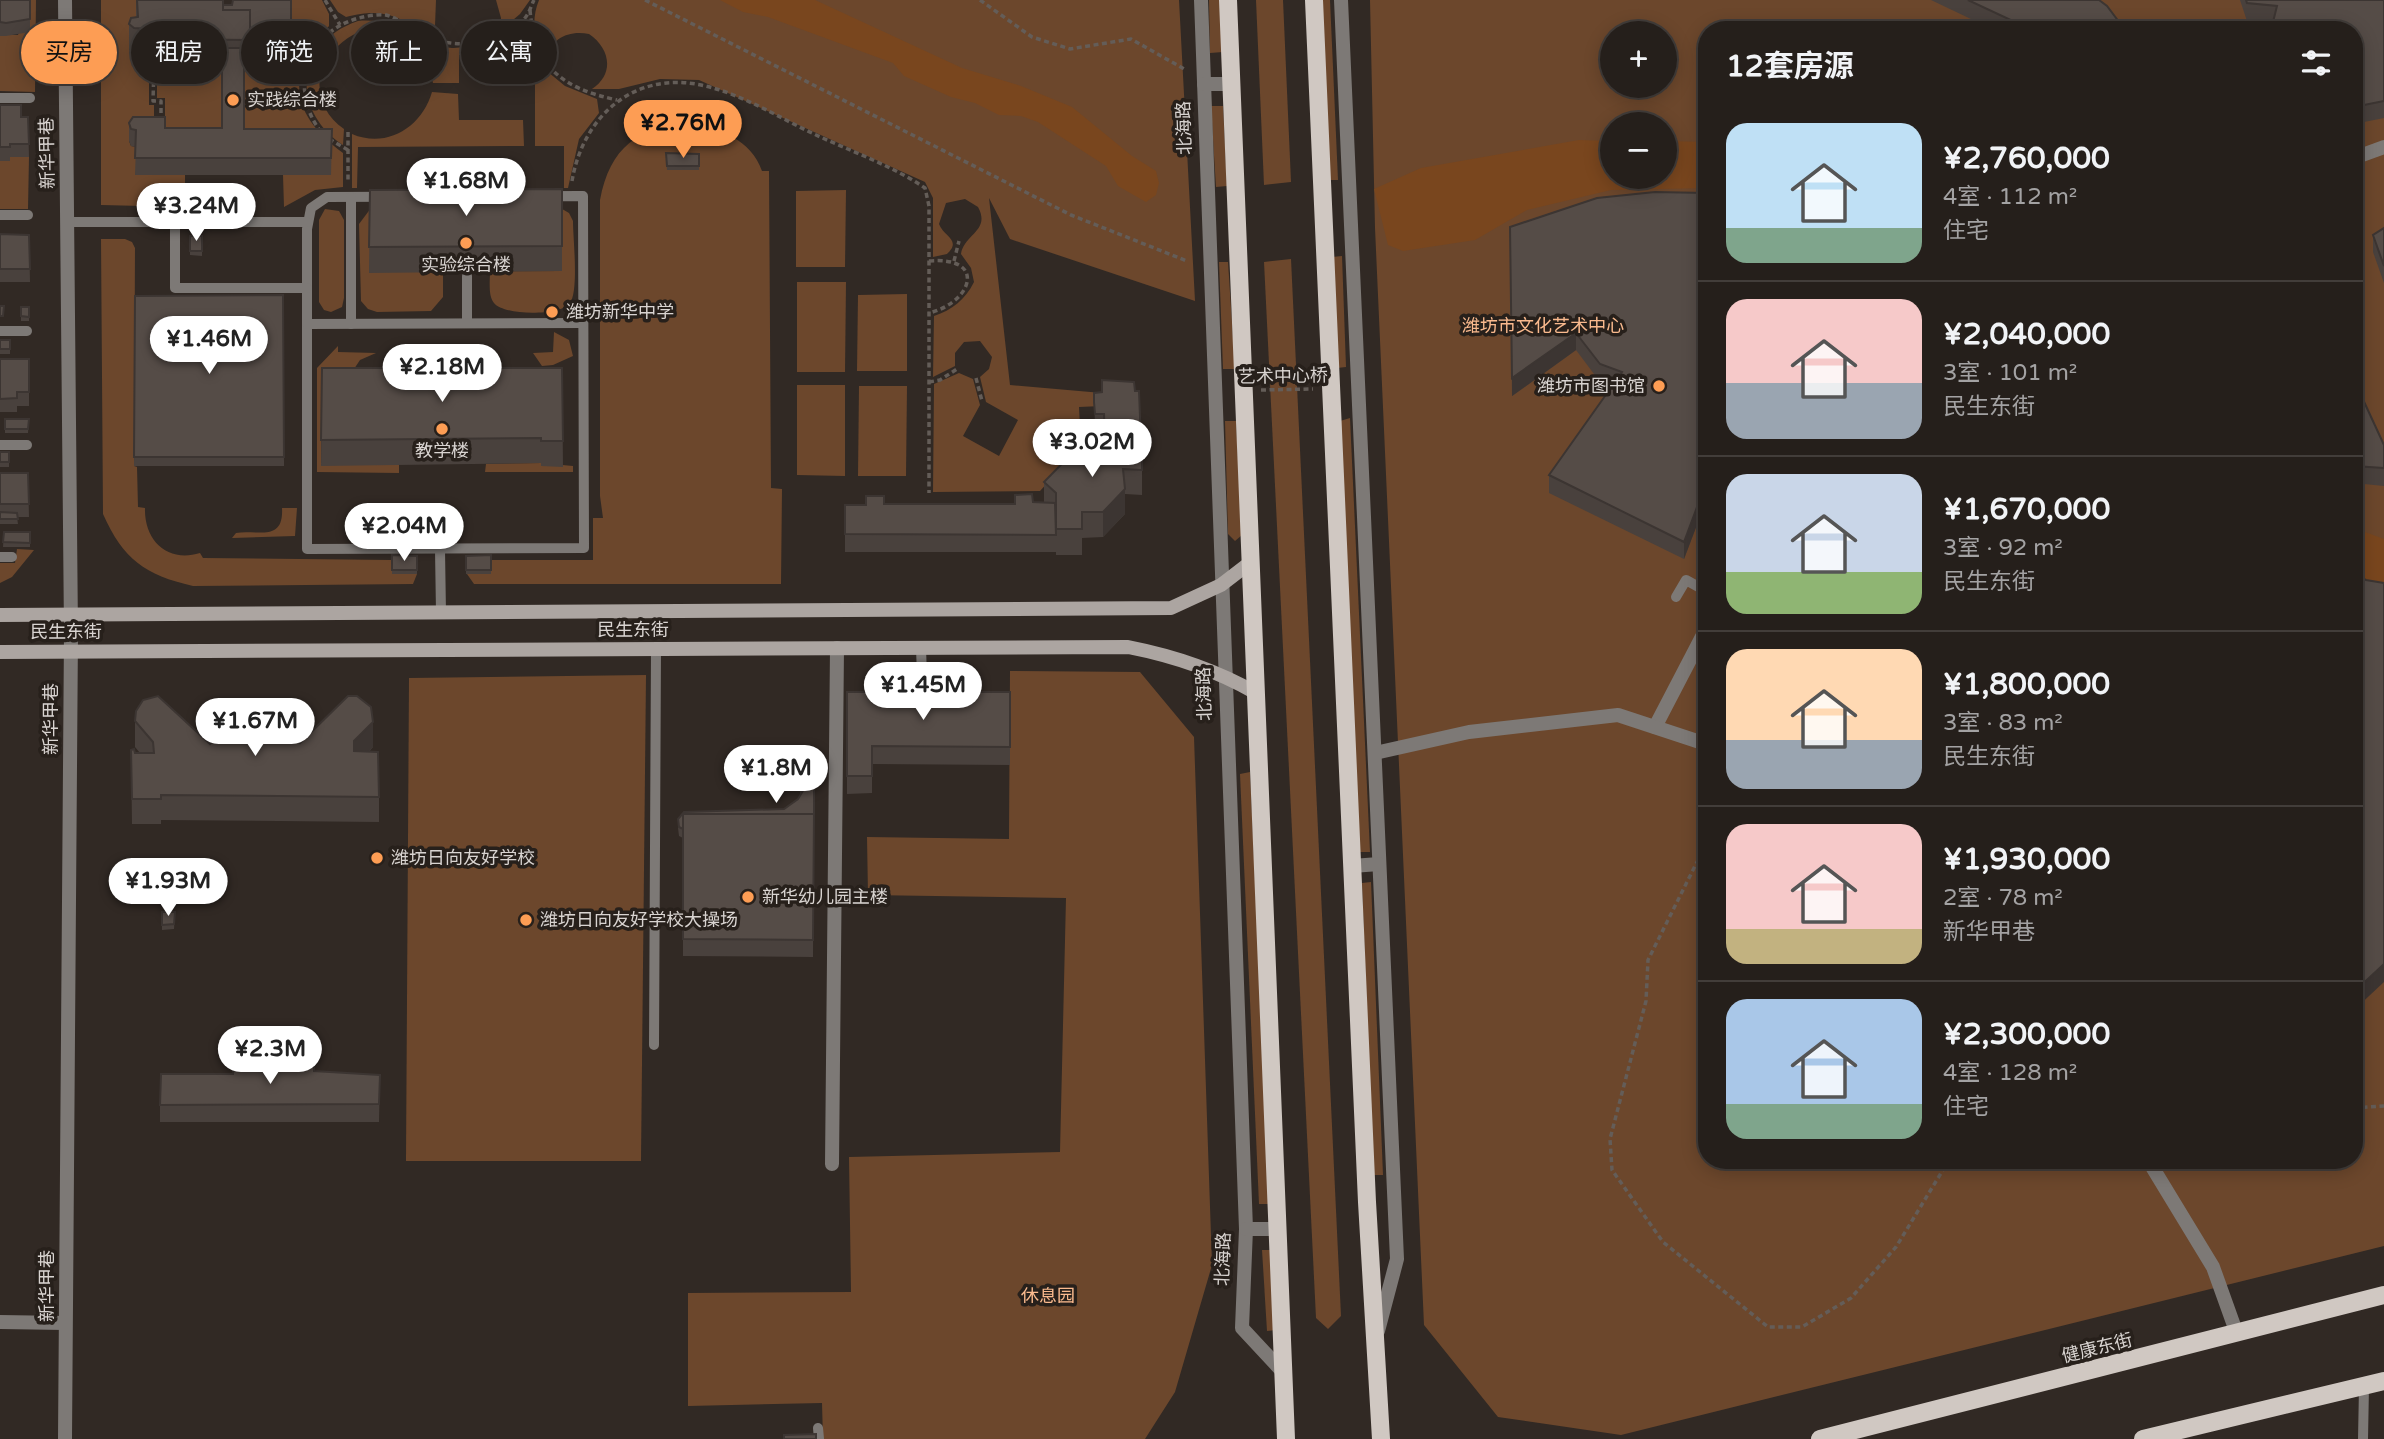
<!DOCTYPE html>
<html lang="zh">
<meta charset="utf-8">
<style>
body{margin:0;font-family:"Varela Round","Noto Sans SC",sans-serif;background:#2d2724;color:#f1f3f6;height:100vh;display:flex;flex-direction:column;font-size:26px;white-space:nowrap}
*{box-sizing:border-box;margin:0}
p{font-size:23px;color:#a3a2a3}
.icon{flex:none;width:38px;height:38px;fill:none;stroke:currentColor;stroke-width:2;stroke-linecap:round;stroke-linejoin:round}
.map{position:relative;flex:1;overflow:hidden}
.side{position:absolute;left:1698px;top:21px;width:665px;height:1148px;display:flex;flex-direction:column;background:#251f1b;border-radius:28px;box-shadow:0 4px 18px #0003,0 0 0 2px #423d3a}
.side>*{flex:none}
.top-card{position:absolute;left:21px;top:21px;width:665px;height:63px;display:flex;gap:14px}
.fabs{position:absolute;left:1600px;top:21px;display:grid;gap:14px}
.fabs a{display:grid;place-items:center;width:77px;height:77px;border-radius:50%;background:#251f1b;box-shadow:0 4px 18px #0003,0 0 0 2px #423d3a;font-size:35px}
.price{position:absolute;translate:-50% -60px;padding:0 16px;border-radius:24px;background:#fff;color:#222;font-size:23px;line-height:46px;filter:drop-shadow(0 2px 4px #0008)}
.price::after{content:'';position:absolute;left:50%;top:42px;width:21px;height:16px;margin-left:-10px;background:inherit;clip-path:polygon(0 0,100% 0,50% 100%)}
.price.selected{background:#fd9d54;color:#111}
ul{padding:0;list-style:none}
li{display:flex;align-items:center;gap:21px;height:175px;padding:0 28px}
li+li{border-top:2px solid #423d3a}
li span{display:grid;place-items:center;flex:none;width:196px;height:140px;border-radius:21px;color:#555}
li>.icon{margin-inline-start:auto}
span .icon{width:84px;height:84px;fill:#fffc;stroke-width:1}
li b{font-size:30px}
h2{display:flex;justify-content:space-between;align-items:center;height:84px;padding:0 28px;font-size:30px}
.pill{padding:0 24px;border-radius:32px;background:#251f1b;box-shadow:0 4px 18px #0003,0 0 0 2px #423d3a;font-size:24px;line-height:63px}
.pill.selected{background:#fd9d54;color:#111}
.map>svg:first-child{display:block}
.green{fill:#6c472c;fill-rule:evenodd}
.water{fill:#79461e}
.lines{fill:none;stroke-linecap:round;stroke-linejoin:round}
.path{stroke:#645d58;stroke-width:3.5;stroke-dasharray:5 3.5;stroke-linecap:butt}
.service{stroke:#7d7976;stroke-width:10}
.minor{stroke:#7d7976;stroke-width:14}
.tertiary{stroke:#7d7976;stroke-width:14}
.secondary{stroke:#aca5a1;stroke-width:14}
.primary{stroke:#d0c8c2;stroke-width:18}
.wall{fill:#49413d}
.shaded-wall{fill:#3c3532}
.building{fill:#554c47;stroke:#3c3532;stroke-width:2}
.poi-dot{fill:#fd9d54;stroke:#27201b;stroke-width:2.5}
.labels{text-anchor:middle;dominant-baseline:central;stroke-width:7;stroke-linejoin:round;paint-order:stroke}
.poi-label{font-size:18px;fill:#d9d4d1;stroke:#27201b;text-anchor:start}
.street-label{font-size:18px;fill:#d9d4d1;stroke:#27201b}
.park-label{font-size:18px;fill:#faba8e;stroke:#27201b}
</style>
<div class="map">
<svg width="2384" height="1439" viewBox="0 0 2384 1439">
<rect width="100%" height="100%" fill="#312924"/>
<!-- green -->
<g class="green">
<polygon points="30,0 36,0 35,92 0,91 0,35 18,35"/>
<polygon points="101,0 163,0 136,12 136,35 129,49 134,54 149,54 149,105 154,105 154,135 129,141 131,146 136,147 136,175 185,175 185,207 101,205"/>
<path d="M286 0H322L329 14V26C284 75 291 115 343 153V187L315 190 284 207 283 175H331L244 147V65H250V35Z"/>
<path d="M330 0H436L435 26 443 38C401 25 395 4 346 17L338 12Z"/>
<polygon points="496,0 530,0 520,14 500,31 501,18"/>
<path d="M539 0H1179L1195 301 1010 239 989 198 1010 385 1102 393V406L1079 407 1081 446 1040 491 933 492 934 384 959 373 973 379 980 405 963 436 999 456 1018 420 986 402 980 377 989 369 992 357 980 341 964 342 955 353V366L933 377 934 316C952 310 965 300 974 282L971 268 961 254C964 234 991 231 978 207L965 199 946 203 939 224C944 237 962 240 947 254L933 257V198L925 182 699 80 660 79 619 89H592C615 74 610 48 589 34 569 30 550 38 547 60 533 44 531 19 539 0Z"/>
<polygon points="1209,0 1220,0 1223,52 1210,53"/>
<polygon points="1256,0 1283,0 1291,182 1264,185"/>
<polygon points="1322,0 1330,0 1338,180 1329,180"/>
<path d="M1370 0H2384V1246L1621 1435 1498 1417 1424 1325 1375 228ZM1706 30H2354V1160H1706ZM1612 33H1664V86H1612ZM1612 124H1664V177H1612Z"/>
<path d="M358 21C401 17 416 46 452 48 473 49 514 28 525 33L548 72 565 86 597 99 599 113 579 139 568 188H564V146H535V56L459 55V83H433C425 34 377 9 338 46L337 41C313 68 312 107 344 129L343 145C289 109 296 42 358 21Z"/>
<polygon points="157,65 222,65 222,145 165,146 165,98 157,98"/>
<path d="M432 92 458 94 459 120H523L524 146 358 147 357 188H352V134C387 149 422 127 432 92Z"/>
<polygon points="1211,106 1223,106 1227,186 1216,187"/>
<path d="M691 122C720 130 751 139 762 171H769L771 488 782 489 781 584H474L467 574H491V560H593V518H603L600 496V200C610 147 638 127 691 122Z"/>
<polygon points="10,157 29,157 28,209 0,209 0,161"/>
<polygon points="846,190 845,267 796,267 796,191"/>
<path d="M557 206 569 213 573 221C573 239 579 290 570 303 561 316 504 316 494 303 488 296 490 281 490 272L562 271 443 272V297L431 311 377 312 368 309 361 301 359 224 371 208Z"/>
<polygon points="325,209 339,211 344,220 344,298 342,307 331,312 324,310 319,302 319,220"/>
<path d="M101 239H125L132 242 135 248 134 466 137 467 138 507 145 508C144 541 168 563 200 553L203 558 392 560V574H417L413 584 193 586C145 575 123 559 103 514Z"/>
<polygon points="1342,256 1346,367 1337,368 1332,257"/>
<polygon points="1291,259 1341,1316 1328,1329 1316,1318 1264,262"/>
<polygon points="1219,262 1228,262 1235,369 1223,369"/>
<polygon points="797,282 846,282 845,372 797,372"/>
<polygon points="907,294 907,371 857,371 858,295"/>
<polygon points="554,332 569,340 573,356 553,365 542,366 533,353 553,352"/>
<polygon points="338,346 338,352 376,353 360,360 350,375 322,394 321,465 399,463 399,473 317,472 317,368"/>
<polygon points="797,385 845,385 845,476 797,475"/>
<polygon points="859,386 907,386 906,476 858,476"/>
<polygon points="1350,418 1370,852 1360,852 1340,421"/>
<polygon points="1225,421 1236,421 1242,535 1235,541 1228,534"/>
<polygon points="541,463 573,466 573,472 485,472 486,464"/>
<path d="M282 508H297L295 536 232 538 236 533C256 529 284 543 282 508Z"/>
<polygon points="17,549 34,550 12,577 0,583 0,563 15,563"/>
<polygon points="1010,671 1140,672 1194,737 1212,1265 1175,1392 1145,1439 823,1439 822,1403 688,1406 688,1293 851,1292 849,1157 1060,1152 1066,898 868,895 867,837 1009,839"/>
<polygon points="646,675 641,1161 406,1161 409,678"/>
<polygon points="1250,772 1270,1204 1259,1204 1240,774"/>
<polygon points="1371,882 1383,1175 1373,1175 1362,883"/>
<polygon points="1262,1250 1273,1250 1275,1330 1267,1331"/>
</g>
<!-- water -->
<g class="water">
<polygon points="720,0 815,0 962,68 1021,86 1072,107 1132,156 1156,171 1159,183 1156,195 1146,202 1118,186 1106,166 1038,122 1021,116 999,115 975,103 951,97 904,76 893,63 768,17 743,12"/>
<polygon points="1579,140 1612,141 1612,177 1664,177 1664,141 1706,142 1706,188 1611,190 1527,210 1475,240 1403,251 1388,245 1374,189 1421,168"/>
<polygon points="2354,528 2384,539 2384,587 2354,579"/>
</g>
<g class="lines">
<!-- path -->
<g class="path">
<polyline points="325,0 340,25"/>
<polyline points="645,0 1071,215 1187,261"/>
<polyline points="980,0 1032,37 1070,49 1131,39 1186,70"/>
<path d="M530 10C535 68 562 88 617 100"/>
<polyline points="154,65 153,101 161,101 161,122"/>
<path d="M321 132C288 89 306 32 359 18 367 16 378 14 386 15 401 19 414 32 429 38 459 49 502 45 524 19 529 14 531 6 534 0"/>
<polyline points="348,132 348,181"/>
<polyline points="329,139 348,150"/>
<path d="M572 181C583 116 634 71 701 85 740 93 778 117 814 134 850 151 891 165 925 188L929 206V493"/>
<path d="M929 261C987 256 973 302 929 313"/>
<polyline points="954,261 959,241"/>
<polyline points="976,378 982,401"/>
<polyline points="929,382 940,380 957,369"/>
<polyline points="1261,390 1313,389"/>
<polyline points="1706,844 1648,960 1646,1001 1610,1139 1612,1170 1663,1242 1768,1327 1802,1327 1851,1298 1896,1247 1949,1160"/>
<polyline points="2354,1108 2384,1106"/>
</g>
<!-- service -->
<g class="service">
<polyline points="0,98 30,98"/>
<polygon points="583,196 584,548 307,549 307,229 311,208 327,197"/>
<polyline points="351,197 351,324"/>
<polyline points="0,215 28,215"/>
<polyline points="67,222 307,222"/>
<polyline points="175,222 175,288 307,288"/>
<polyline points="467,276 467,323"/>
<polyline points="307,324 583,323"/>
<polyline points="0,331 27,331"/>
<polyline points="0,445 27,445"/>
<polyline points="440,550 441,613"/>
<polyline points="0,557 12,557"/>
<polyline points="1676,597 1686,580 1706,591"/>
<polyline points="921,648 923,704"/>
<polyline points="654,1045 656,649"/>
<polyline points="818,1428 819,1439"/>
<polyline points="2363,1439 2364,1387"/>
</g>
<!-- minor -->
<g class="minor">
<polyline points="2354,158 2384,147"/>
<polyline points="1655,727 1706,629"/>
<polyline points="1375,753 1469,732 1618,715 1706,744"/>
<polyline points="2148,1160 2213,1267 2237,1334"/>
<polyline points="832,1164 837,648"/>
</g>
<!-- tertiary -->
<g class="tertiary">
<polyline points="1201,0 1246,1229 1242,1328 1282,1371"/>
<polyline points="1341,0 1397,1259 1378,1331"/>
<polyline points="1204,84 1232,84"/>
<polyline points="1352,866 1379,864"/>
<polyline points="1246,1229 1277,1229"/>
<polyline points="0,1322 65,1323"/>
<polyline points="65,1439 71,632 65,0"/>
</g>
<!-- secondary -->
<g class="secondary">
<polyline points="0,615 1171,608 1221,585 1251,562"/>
<path d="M0 652 1128 647C1174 656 1216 670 1256 693"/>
</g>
<!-- primary -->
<g class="primary">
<polyline points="1228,0 1286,1439"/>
<polyline points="1314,0 1367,1202 1381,1439"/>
<polyline points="1820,1439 2384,1295"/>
<polyline points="2143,1439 2384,1381"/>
</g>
</g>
<!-- wall -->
<g class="wall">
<polygon points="0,0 30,0 30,32 6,36 0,36"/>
<polygon points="136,0 223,0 223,5 291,0 291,36 250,35 250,66 244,66 244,129 332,129 331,175 135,175 136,147 131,146 129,141 129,123 165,128 222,128 222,65 149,65 149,54 134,54 129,49 129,24 136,17"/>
<polygon points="1931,0 2099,0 2125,30 1994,30"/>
<polygon points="2240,0 2384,0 2384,118 2354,124 2354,30 2247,21"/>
<polygon points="0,105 21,117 28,117 29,157 10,157 10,161 0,161"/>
<polygon points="666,153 699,154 699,170 667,170"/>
<polygon points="562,189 562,271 369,273 370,190"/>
<polygon points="1706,193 1706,501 1684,559 1549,493 1549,475 1612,386 1600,382 1576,350 1512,396 1510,227"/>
<polygon points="2384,228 2384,283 2373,252 2373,235"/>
<polygon points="0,234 29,235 30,282 0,282"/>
<polygon points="190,236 202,236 202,256 190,255"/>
<polygon points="283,295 284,466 134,466 135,296"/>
<rect x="21" y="307" width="8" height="14"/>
<rect x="0" y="340" width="10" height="14"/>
<polygon points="0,359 29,359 29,406 17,406 17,412 0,412"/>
<polygon points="322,368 562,368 563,467 541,466 541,463 321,466"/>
<polygon points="2354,380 2384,445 2384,486 2354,483"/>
<polygon points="1094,393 1142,442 1142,495 1125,494 1125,514 1103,537 1082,538 1082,555 1056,555 1056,519 1056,552 845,552 845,505 884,504 1015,504 1033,502 1044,503 1044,482 1105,443 1104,427 1095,427"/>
<polygon points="5,419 29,419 28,433 5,433"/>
<rect x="0" y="452" width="9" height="15"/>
<polygon points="0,473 28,473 29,517 17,517 18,524 0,524"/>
<polygon points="4,532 30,532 30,547 3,547"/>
<polygon points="392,555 417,556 417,574 392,574"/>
<polygon points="491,555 491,574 466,574 466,556"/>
<polygon points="847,692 1010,692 1010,765 872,764 872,793 847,794"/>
<polygon points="135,721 210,744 278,734 300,743 373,747 369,752 379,797 379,822 161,820 161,824 132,824 131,750 135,753 140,753 135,747"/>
<polygon points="814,781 813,957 683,956 683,838 679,836 678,828 678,819 784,809 798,799 800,796 800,783"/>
<polygon points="162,912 175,912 174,929 162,930"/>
<polygon points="314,1071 380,1075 379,1122 160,1122 160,1105 233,1074"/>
</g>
<!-- shaded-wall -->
<g class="shaded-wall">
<polygon points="1576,333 1576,350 1512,396 1512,378"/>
<polygon points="1706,483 1706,501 1684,559 1684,542"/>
<polygon points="1125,489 1125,514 1103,537 1103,512"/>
<polygon points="373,722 373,747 354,767 354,741"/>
<polygon points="2384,964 2384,982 2354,1010 2354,992"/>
</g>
<!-- building -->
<g class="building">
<polygon points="0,0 30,0 30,19 6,23 0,22"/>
<polygon points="137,0 223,0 223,10 250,10 250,40 149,39 149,29 134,28 129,24 131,18 138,17"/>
<polygon points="233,0 291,0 291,31 250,31 250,10 223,10 223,5 232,5"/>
<polygon points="1968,0 2099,0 2107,6 2125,30 2032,30"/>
<polygon points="2246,0 2384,0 2384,101 2354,107 2354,30 2271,30 2277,6 2247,3"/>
<polygon points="222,48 244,48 244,129 332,129 331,158 135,158 136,130 131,129 129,123 133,117 165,117 165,128 222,128"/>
<polygon points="0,105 21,105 21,117 28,117 29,144 10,144 10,147 0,147"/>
<polygon points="666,153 699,154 699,166 667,166"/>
<polygon points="562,189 562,246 369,247 370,190"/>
<polygon points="1655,192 1706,193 1706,483 1684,542 1549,475 1622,372 1600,364 1576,333 1512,378 1510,227 1597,198"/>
<polygon points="2384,228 2384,266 2373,235"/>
<polygon points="0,234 29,235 30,269 0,269"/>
<rect x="190" y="236" width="12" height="15"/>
<polygon points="283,295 284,457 134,457 135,296"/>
<polygon points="0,306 4,306 3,316 0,316"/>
<polygon points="21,307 29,307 29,317 21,316"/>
<rect x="0" y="340" width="10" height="9"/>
<polygon points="0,359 29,359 29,392 17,392 17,398 0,399"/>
<polygon points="322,368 562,368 563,441 541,441 541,438 321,440"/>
<polygon points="1102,380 1134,382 1135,391 1139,391 1141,442 1105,443 1104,414 1095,414 1094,402 1094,393 1102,392"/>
<polygon points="2354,380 2384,445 2384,468 2354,466"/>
<polygon points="5,419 29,419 28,429 5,429"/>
<polygon points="1093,432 1104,443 1142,442 1142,470 1123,469 1125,489 1103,512 1082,512 1082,529 1056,529 1056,493 1044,482"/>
<rect x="0" y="452" width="9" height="10"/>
<polygon points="0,473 28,473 29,504 0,504"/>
<polygon points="1032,494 1033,502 1055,503 1056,535 845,534 845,505 866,505 866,496 884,496 884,504 1015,504 1015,495"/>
<polygon points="0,512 17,513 18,519 0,519"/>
<polygon points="4,532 30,532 30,543 3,542"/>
<polygon points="392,555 417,556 417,570 392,570"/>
<polygon points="491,555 491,570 466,570 466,556"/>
<polygon points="2354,574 2366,580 2384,583 2384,964 2354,992"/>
<polygon points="847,692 1010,692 1010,747 872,746 872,776 847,776"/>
<polygon points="158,696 210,744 220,733 231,733 231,723 278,723 278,734 288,731 300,743 348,696 357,696 371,707 373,722 354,741 354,751 378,752 379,797 161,795 161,799 132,799 131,750 134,749 135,753 154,753 153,742 135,721 136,711 143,700"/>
<polygon points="805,778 812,778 814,781 814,814 683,814 683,829 679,827 678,819 684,812 784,809 798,799 804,789 801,791 800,783"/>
<polygon points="683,814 814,814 813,940 683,939"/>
<polygon points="162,912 175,912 174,924 162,925"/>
<polygon points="234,1060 314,1060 314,1071 380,1075 379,1104 160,1105 161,1074 233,1074"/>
<polygon points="816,1434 816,1439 784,1439 784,1435"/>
</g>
<!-- markers -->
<g class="poi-dot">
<circle cx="233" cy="100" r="7"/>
<circle cx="466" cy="243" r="7"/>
<circle cx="552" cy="312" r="7"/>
<circle cx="1659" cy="386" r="7"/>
<circle cx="442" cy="429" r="7"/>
<circle cx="377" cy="858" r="7"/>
<circle cx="748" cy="897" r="7"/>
<circle cx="526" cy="920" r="7"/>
</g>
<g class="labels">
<!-- poi labels -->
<g class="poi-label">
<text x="247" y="100">实践综合楼</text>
<text x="466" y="265" text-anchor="middle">实验综合楼</text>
<text x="566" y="312">潍坊新华中学</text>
<text x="1645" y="386" text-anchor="end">潍坊市图书馆</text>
<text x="442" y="451" text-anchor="middle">教学楼</text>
<text x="391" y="858">潍坊日向友好学校</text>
<text x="762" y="897">新华幼儿园主楼</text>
<text x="540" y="920">潍坊日向友好学校大操场</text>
</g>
<!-- street labels -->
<g class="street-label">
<text transform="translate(1184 128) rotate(-92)">北海路</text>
<text transform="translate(47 153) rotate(-91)">新华甲巷</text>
<text transform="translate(1283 376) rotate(-1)">艺术中心桥</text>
<text x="633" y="630">民生东街</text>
<text x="66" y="632">民生东街</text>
<text transform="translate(1204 694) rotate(-92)">北海路</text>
<text transform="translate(51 719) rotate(-90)">新华甲巷</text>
<text transform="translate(1223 1259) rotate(-88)">北海路</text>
<text transform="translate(47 1286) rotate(-90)">新华甲巷</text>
<text transform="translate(2097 1348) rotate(-14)">健康东街</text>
</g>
<!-- park labels -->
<g class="park-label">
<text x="1543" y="326">潍坊市文化艺术中心</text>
<text x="1048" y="1296">休息园</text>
</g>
</g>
</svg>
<div class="fabs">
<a>+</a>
<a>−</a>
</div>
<b class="price selected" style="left:683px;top:160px">¥2.76M</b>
<b class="price" style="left:466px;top:218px">¥1.68M</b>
<b class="price" style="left:196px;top:243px">¥3.24M</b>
<b class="price" style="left:209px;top:376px">¥1.46M</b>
<b class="price" style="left:442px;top:404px">¥2.18M</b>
<b class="price" style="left:1092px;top:479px">¥3.02M</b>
<b class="price" style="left:404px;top:563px">¥2.04M</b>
<b class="price" style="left:923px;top:722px">¥1.45M</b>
<b class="price" style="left:255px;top:758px">¥1.67M</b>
<b class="price" style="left:776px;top:805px">¥1.8M</b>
<b class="price" style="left:168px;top:918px">¥1.93M</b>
<b class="price" style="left:270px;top:1086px">¥2.3M</b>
<div class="top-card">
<a class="pill selected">买房</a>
<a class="pill">租房</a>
<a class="pill">筛选</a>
<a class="pill">新上</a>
<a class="pill">公寓</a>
</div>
<section class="side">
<h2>12套房源<svg class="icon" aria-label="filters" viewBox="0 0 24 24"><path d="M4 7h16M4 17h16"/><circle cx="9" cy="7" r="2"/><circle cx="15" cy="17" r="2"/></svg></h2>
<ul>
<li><span style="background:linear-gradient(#bfe0f5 75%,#7fa58c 0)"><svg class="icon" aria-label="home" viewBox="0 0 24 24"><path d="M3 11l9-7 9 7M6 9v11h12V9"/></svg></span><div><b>¥2,760,000</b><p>4室 · 112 m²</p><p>住宅</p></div></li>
<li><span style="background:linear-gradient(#f6c9c9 60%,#9aa5b1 0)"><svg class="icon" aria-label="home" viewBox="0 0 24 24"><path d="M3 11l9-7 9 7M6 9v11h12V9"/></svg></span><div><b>¥2,040,000</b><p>3室 · 101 m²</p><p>民生东街</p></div></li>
<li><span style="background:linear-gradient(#c9d6e8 70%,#8fb573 0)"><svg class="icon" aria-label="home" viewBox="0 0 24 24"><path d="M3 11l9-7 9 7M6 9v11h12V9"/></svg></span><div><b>¥1,670,000</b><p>3室 · 92 m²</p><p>民生东街</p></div></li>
<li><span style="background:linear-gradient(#ffd9b3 65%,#9aa5b1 0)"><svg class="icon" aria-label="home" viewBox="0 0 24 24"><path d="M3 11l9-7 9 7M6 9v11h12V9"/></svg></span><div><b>¥1,800,000</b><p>3室 · 83 m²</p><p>民生东街</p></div></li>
<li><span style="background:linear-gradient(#f6c9c9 75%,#c2b280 0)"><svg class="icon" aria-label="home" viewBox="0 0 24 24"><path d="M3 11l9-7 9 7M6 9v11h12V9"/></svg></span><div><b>¥1,930,000</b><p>2室 · 78 m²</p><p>新华甲巷</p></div></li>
<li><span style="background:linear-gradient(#a9c7e8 75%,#7fa58c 0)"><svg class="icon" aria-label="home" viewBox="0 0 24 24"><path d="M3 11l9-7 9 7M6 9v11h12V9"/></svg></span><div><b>¥2,300,000</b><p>4室 · 128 m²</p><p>住宅</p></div></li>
</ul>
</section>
</div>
